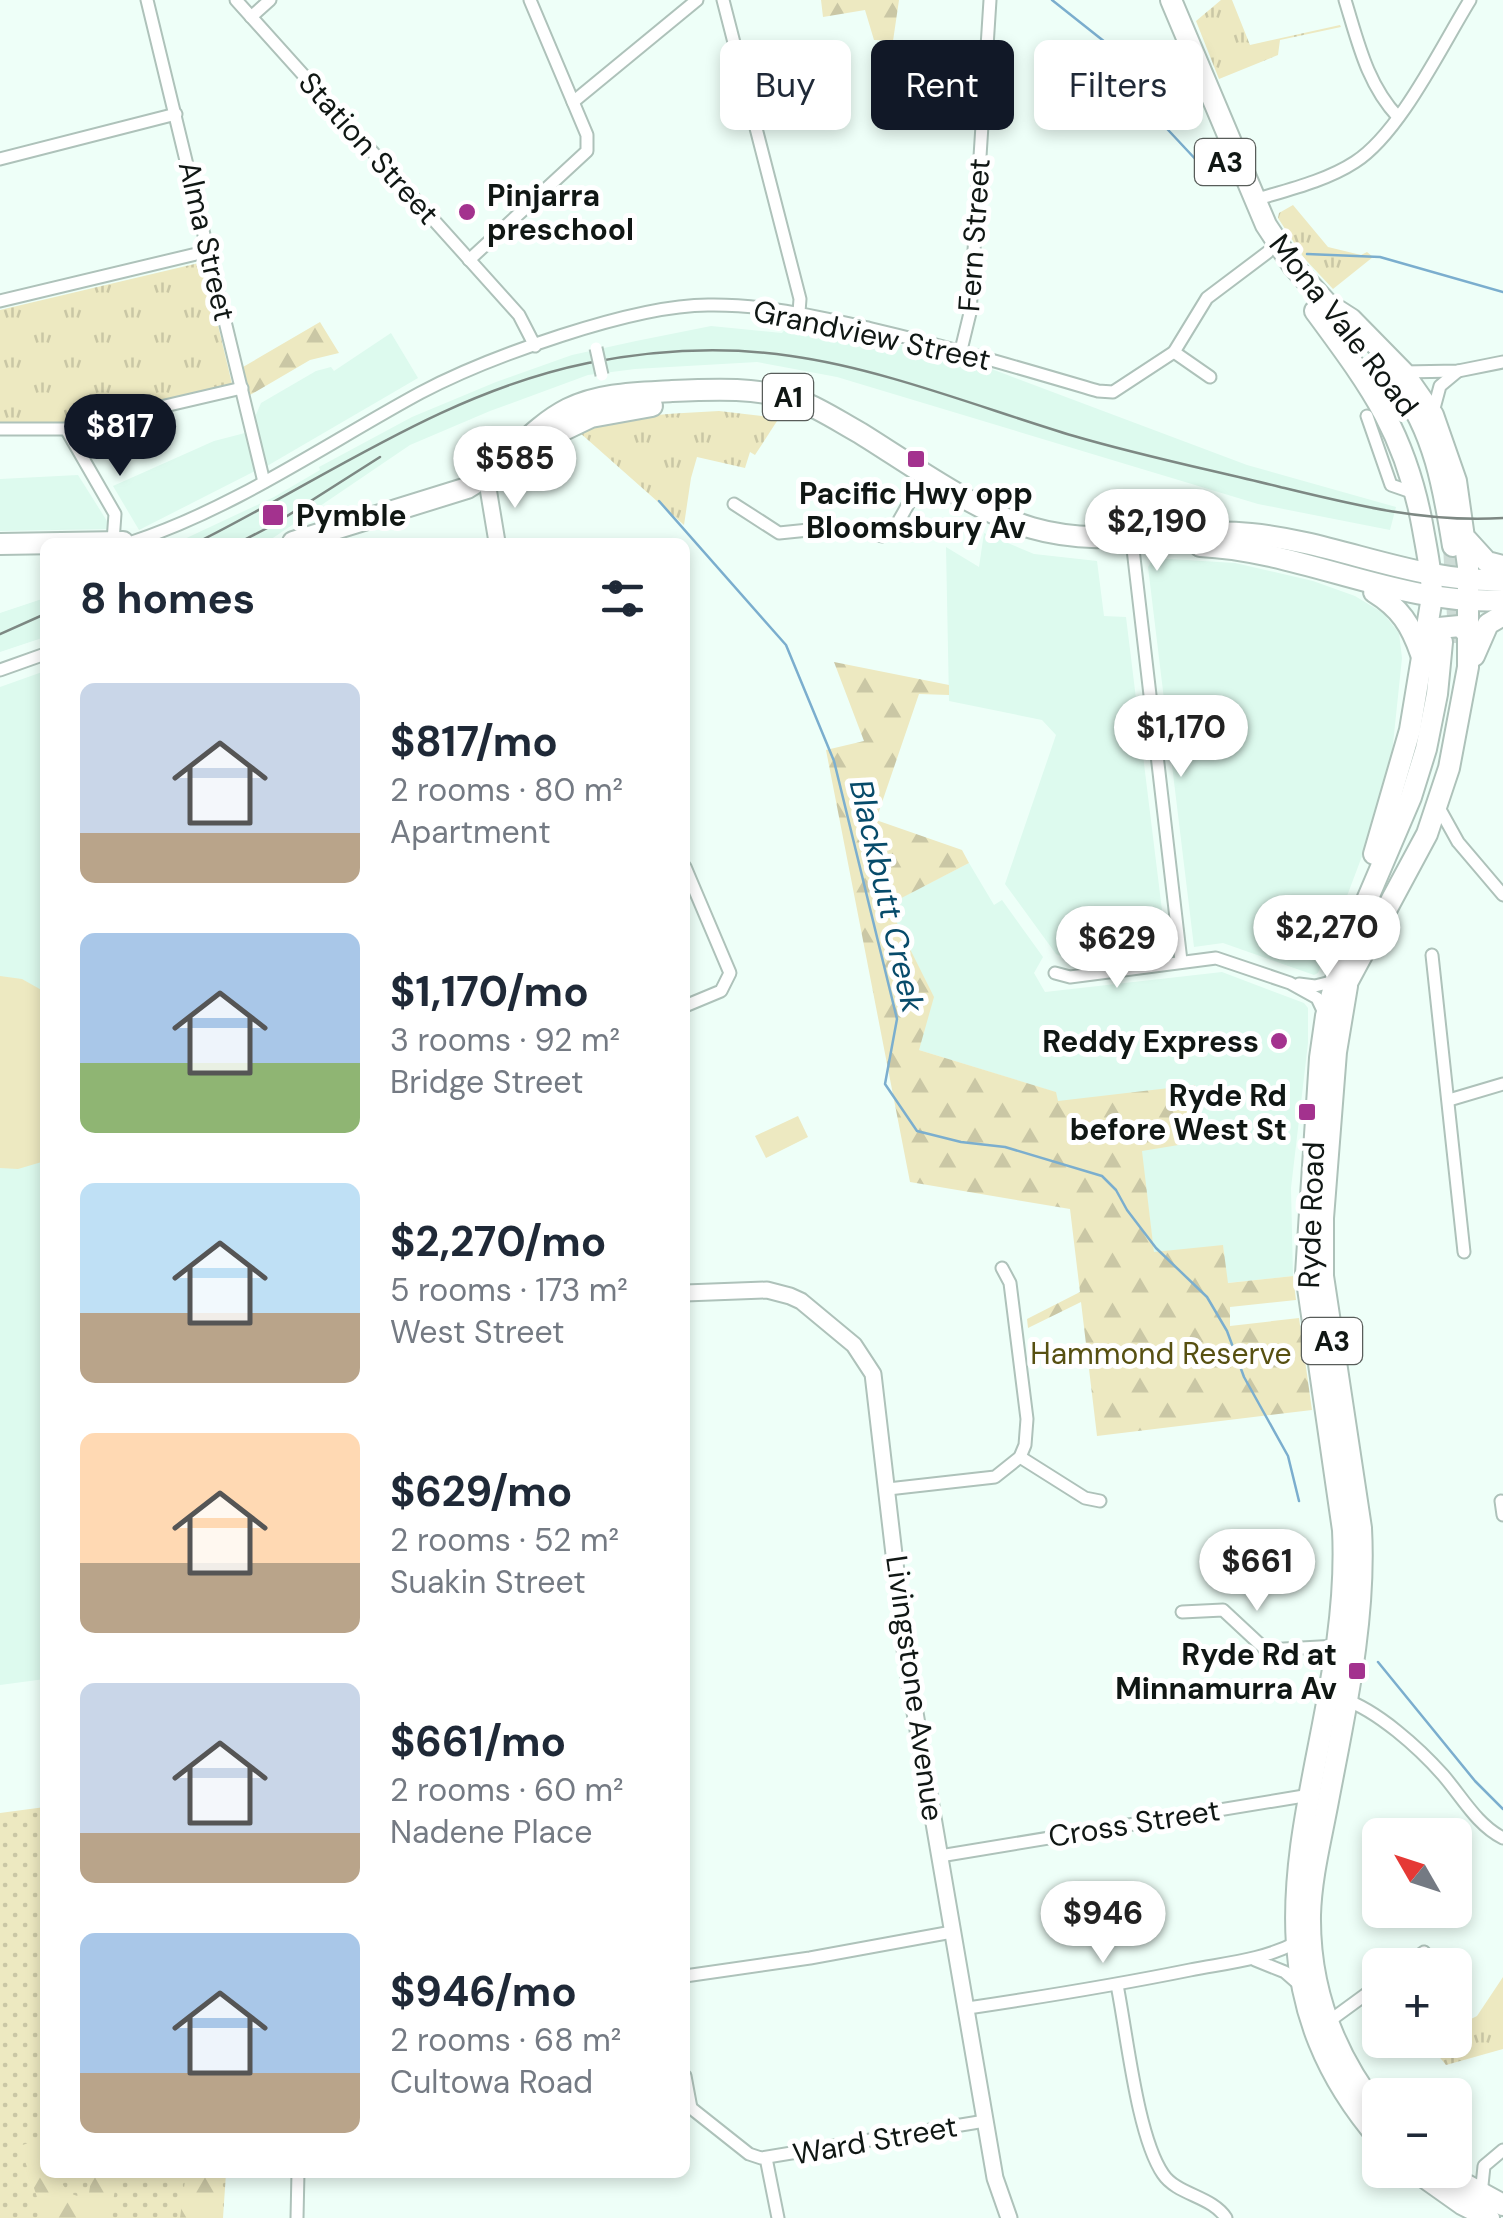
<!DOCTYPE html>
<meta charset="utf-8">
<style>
body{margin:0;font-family:"DM Sans",sans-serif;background:#f2f2f3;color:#1f2937;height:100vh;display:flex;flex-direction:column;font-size:38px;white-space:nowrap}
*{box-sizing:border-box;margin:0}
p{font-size:32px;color:#747a83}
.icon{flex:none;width:55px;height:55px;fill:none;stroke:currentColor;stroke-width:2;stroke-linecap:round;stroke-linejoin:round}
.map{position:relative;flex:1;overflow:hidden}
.sheet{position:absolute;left:40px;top:538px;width:650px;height:1640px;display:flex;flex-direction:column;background:#fff;border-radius:15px;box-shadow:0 5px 15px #0003}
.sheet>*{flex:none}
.top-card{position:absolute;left:720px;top:40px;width:632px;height:90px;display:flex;gap:20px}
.needle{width:65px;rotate:309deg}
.controls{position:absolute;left:1362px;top:1818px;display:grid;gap:20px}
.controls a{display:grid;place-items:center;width:110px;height:110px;border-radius:15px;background:#fff;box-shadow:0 5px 15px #0003;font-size:50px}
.price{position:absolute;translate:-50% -85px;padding:0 22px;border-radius:35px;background:#fff;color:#222;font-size:32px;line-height:65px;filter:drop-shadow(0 2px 5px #0008)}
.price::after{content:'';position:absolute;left:50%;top:60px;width:30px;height:22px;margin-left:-15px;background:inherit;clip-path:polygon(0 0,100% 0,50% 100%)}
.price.active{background:#111827;color:#fff}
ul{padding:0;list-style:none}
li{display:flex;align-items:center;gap:30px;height:250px;padding:0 40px}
li span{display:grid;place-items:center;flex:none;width:280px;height:200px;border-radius:15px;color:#555}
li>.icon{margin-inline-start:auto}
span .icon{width:120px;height:120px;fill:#fffc;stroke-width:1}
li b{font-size:42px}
h2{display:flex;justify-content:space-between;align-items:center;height:120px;padding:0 40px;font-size:42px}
.chip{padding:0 35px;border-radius:15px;background:#fff;box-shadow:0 5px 15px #0003;font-size:35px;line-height:90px}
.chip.active{background:#111827;color:#fff}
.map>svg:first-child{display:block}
.built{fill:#ddfaee}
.grass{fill:url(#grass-dots)}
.forest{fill:url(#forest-firs)}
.park{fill:url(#park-tufts)}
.pitch{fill:#ede9c1}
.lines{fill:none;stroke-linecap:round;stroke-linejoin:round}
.stream{stroke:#7baece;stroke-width:2.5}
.highway-tunnel{stroke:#cddcd6;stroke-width:20;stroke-dasharray:20 10;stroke-linecap:butt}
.street-casing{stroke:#aec2ba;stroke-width:15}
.secondary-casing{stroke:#aec2ba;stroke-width:19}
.highway-casing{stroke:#aec2ba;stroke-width:24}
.street{stroke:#fff;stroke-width:11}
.secondary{stroke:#fff;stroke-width:15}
.highway{stroke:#fff;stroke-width:20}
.rail{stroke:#7d8883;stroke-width:2.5}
.street-bridge-casing{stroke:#aec2ba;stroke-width:15;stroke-linecap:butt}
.street-bridge{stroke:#fff;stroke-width:11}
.poi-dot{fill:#a3328e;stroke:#fff;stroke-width:4}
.labels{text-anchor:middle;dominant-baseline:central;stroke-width:10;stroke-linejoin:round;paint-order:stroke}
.shield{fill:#fff;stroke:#585d5a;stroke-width:2.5}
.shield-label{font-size:28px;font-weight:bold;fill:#101714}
.street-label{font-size:30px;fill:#101714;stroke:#fff}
.poi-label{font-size:30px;font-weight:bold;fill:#101714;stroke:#fff;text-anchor:end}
.park-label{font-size:30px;fill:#575011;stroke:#fff}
.water-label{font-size:32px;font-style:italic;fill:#074b6a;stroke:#fff}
</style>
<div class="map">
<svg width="1503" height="2218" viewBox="0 0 1503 2218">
<defs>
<pattern id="grass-dots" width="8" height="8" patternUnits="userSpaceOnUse" patternTransform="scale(2.5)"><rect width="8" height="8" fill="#ede9c1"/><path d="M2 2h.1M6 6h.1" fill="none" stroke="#cac7a5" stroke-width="1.8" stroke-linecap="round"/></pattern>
<pattern id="forest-firs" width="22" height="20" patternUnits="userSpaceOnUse" patternTransform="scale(2.5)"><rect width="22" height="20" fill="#ede9c1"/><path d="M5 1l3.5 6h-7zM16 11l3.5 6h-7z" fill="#cac7a5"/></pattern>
<pattern id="park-tufts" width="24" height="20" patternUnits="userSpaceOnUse" patternTransform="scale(2.5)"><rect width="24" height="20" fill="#ede9c1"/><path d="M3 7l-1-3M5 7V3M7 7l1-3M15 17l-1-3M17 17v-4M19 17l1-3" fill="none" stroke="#cac7a5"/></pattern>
</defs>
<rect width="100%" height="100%" fill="#eefff8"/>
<!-- built -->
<g class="built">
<polygon points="792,321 887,341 989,368 1247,465 1396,507 1390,530 1258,504 837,377 757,362 635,369 588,375 490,411 410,445 267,542 178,542 274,497 320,470 319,467 412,417 496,382 572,355 636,341 711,326 782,333"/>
<polygon points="391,333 418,378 267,466 255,417 261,403 316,371 331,367 334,371"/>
<polygon points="245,433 257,470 139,530 113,486 214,441"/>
<polygon points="78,475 112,529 0,531 0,479"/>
<polygon points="984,533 1034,554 1097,561 1104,616 1126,617 1167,951 1067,959 1056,954 1005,884 1056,735 1042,720 949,701 946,547 979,567"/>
<polygon points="1154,558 1235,563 1313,581 1355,596 1383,613 1399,633 1402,658 1391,763 1376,819 1318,973 1314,975 1223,943 1194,947 1148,567"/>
<polygon points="45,598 45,637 0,652 0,613"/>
<polygon points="45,671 45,1679 0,1685 0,687"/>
<polygon points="969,863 994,905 1002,900 1043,957 1034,973 1045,992 1222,972 1304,1003 1308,1008 1308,1043 1291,1188 1293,1276 1227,1283 1223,1246 1154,1253 1141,1151 1057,1101 1055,1092 919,1050 887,905"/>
</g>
<!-- grass -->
<polygon class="grass" points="45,1807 45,2172 226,2173 223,2218 0,2218 0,1813"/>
<!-- forest -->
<g class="forest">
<polygon points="821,0 899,0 893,41 874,40 865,10 823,17"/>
<polygon points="320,322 339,353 310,360 250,395 243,367"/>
<polygon points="834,662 949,685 949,695 919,694 876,820 962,850 969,863 888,905 934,997 919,1050 1056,1092 1058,1101 1195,1085 1203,1141 1142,1151 1154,1252 1223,1245 1228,1283 1293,1276 1296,1300 1230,1307 1230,1326 1299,1318 1312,1410 1097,1436 1081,1302 1028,1328 1027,1319 1080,1292 1070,1209 910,1182 826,750 864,741"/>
<polygon points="28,2143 45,2161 45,2172 54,2173 69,2193 83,2198 89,2193 92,2173 118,2173 110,2218 44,2218 20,2146"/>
<polygon points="186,2173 221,2173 218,2218 180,2218"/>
</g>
<!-- park -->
<g class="park">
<polygon points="1221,0 1232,0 1250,45 1340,25 1341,27 1280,40 1278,55 1219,79 1196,21"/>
<polygon points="1293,205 1328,247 1361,255 1367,252 1373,257 1333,289 1304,258 1278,218 1279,213"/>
<polygon points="203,262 232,384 51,427 0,424 0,310"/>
<path d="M719 411 779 418 755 455 750 452 745 468 697 457 691 478 684 525 579 432C623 414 672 414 719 411Z"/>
<polygon points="1503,1977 1503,2049 1446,2065 1427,2042 1455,2040 1455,2027 1477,2016"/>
</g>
<!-- pitch -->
<g class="pitch">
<polygon points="0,976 22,979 45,992 45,1161 18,1169 0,1168"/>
<polygon points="798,1116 808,1137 766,1158 755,1136"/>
</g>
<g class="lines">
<!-- stream -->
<g class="stream">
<polyline points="1052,0 1110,46 1156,117 1199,163"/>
<polyline points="1307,254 1380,257 1503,292"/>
<polyline points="659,501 786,645 834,761 897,1019 885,1084 917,1131 961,1142 1005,1147 1102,1176 1116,1190 1127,1210 1156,1248 1207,1297 1227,1331 1244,1377 1288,1456 1299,1501"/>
<polyline points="1378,1662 1475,1781 1503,1809"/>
</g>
<!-- highway-tunnel -->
<polyline class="highway-tunnel" points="1453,546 1457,617 1455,643"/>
<defs>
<g id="street">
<polyline points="147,0 264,482"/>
<polyline points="236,0 519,315 535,346"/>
<polyline points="723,0 800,299 799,312"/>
<path d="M1345 0C1358 42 1367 84 1398 117"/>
<polyline points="251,17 270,0"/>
<polyline points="573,102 697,0"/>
<polyline points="0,159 176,114"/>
<path d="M1254 200C1287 190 1326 181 1355 162 1400 133 1441 47 1470 0"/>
<polyline points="469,260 587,151 587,135 530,0"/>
<polyline points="0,301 209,251"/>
<polyline points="961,350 970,313 990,0"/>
<polyline points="1174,352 1210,377"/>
<polyline points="1403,372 1458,371 1503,362"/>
<polyline points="1433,412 1440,386 1458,371"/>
<polyline points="1367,416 1391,485 1417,494"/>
<polyline points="0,429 66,429 242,388"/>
<polyline points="66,429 115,514 113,541"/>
<polyline points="734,504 779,533 838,527 882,536 893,531 926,473"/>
<polyline points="1119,541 1133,549 1181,961"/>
<path d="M132 542C235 508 326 444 420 393 488 357 633 305 708 305 764 304 818 317 872 329 949 347 1023 369 1098 391L1113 392 1174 352 1207 298 1268 252"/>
<polyline points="0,670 45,654"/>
<polyline points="1438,806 1458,842 1503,895"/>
<polyline points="685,867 730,973 721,991 685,1006"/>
<polyline points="1432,955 1464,1252"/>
<polyline points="1055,973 1070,977 1216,958 1290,983 1317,998 1325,1015"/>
<polyline points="1299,984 1315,986 1335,981"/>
<polyline points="1449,1100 1503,1084"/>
<polyline points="1020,1457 1085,1498 1100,1501"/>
<polyline points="888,1489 995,1477 1020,1457 1025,1445 1027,1419 1010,1283 1002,1268"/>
<polyline points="1501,1501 1503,1515"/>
<polyline points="1182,1612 1223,1610 1266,1650 1337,1646"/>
<path d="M1343 1699C1377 1710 1419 1748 1443 1775 1462 1797 1477 1825 1503 1838"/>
<polyline points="940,1856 1310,1795"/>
<polyline points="1255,1960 1285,1972 1301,1986"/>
<polyline points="1406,1965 1424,1952"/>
<polyline points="685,1976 810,1958 952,1932"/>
<path d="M1117 1985C1127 2034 1137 2136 1163 2174 1177 2195 1212 2196 1226 2218"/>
<path d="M968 2008C1042 1997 1116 1985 1190 1970 1225 1963 1263 1960 1295 1943"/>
<polyline points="1328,2022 1380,1984"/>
<polyline points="685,2076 691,2108"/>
<polyline points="691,2108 749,2154 761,2158 985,2121"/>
<polyline points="766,2158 778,2218"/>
<polyline points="1481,2195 1484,2166 1503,2150"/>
<polyline points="297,2218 298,2172"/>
</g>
<g id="secondary">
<polyline points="482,479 488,488 497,542"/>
<polyline points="685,1293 767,1290 790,1296 801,1301 854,1345 873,1374 907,1666 995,2178 1009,2218"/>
</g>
<g id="highway">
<polyline points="1171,0 1266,225 1293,266 1333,310"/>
<polyline points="1326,303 1351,319 1403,372 1433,415 1456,481 1468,566 1468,667 1449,768 1427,834 1348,981"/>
<path d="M1315 311C1371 387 1406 433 1423 529 1427 552 1432 573 1432 597L1410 730 1374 854"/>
<path d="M1398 384C1434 430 1444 490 1453 546"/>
<polyline points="543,440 591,417 652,406"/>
<polyline points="1467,540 1487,562 1503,566"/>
<path d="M293 542 467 488C505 466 529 429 568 409 600 393 638 393 672 391 715 389 759 387 800 401 821 409 840 422 860 433 910 464 976 512 1032 528 1103 549 1178 527 1251 534 1337 542 1415 583 1503 580"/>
<polyline points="0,544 123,542"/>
<path d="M1200 546C1304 551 1398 606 1503 600"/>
<path d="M1374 592C1400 608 1411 625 1421 654"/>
<polyline points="1425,650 1439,628 1460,626 1470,636"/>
<polyline points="1474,656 1488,624 1503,615"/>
<path d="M1347 986 1336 1052 1323 1218V1276L1361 1528C1366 1620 1345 1711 1328 1801 1321 1839 1311 1877 1310 1915 1309 1989 1335 2056 1380 2113"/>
<path d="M1380 2140C1209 1942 1354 1751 1343 1530L1306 1274 1320 1058 1326 1016 1341 961 1411 797 1426 749 1437 694 1442 642"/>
<polyline points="1414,2170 1462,2204 1489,2218"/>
<polyline points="1439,2170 1503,2205"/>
</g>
</defs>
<!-- street casing -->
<use href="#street" class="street-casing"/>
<!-- secondary casing -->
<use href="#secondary" class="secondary-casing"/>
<!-- highway casing -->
<use href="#highway" class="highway-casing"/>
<!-- street -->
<use href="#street" class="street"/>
<!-- secondary -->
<use href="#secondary" class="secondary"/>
<!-- highway -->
<use href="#highway" class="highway"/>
<!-- rail -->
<g class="rail">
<path d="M198 542C326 478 445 392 588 363 654 350 724 346 791 356 884 369 984 409 1074 436 1142 456 1211 470 1280 487 1354 505 1426 523 1503 518"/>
<polyline points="240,542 273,525 380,457"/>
<polyline points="0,634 45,614"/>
</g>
<defs>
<polyline id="street-bridge" points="596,348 602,375"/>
</defs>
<!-- street-bridge casing -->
<use href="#street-bridge" class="street-bridge-casing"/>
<!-- street-bridge -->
<use href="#street-bridge" class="street-bridge"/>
</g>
<!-- markers -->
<g class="poi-dot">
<circle cx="467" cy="212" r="10"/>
<rect x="906" y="449" width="20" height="20" rx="5"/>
<rect x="261" y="503" width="24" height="24" rx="5"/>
<circle cx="1279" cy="1041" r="10"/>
<rect x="1297" y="1102" width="20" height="20" rx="5"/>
<rect x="1347" y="1661" width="20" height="20" rx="5"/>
</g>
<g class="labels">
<!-- shield labels -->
<g class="shield">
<rect x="1195" y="139" width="60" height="46" rx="8"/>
<rect x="763" y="374" width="50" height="46" rx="8"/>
<rect x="1302" y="1318" width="60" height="46" rx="8"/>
</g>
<g class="shield-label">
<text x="1225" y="162">A3</text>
<text x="788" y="397">A1</text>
<text x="1332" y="1341">A3</text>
</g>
<!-- street labels -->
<g class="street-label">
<text transform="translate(369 148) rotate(48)">Station Street</text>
<text transform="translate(974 235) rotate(-86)">Fern Street</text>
<text transform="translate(207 241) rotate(77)">Alma Street</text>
<text transform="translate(1344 325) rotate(52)">Mona Vale Road</text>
<text transform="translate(872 335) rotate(12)">Grandview Street</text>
<text transform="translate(1311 1215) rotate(-88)">Ryde Road</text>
<text transform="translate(915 1688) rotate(82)">Livingstone Avenue</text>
<text transform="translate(1134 1823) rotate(-9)">Cross Street</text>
<text transform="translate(875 2140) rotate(-10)">Ward Street</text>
</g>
<!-- poi labels -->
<g class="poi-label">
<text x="487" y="195" text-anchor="start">Pinjarra<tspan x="487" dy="34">preschool</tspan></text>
<text x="916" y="493" text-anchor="middle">Pacific Hwy opp<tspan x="916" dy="34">Bloomsbury Av</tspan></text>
<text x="296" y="515" text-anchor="start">Pymble</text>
<text x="1259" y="1041">Reddy Express</text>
<text x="1287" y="1095">Ryde Rd<tspan x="1287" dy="34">before West St</tspan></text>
<text x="1337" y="1654">Ryde Rd at<tspan x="1337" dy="34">Minnamurra Av</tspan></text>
</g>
<!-- park labels -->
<g class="park-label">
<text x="1161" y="1353">Hammond Reserve</text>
</g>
<!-- water labels -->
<g class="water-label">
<text transform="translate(887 896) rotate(77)">Blackbutt Creek</text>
</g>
</g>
</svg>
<div class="controls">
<a><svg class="needle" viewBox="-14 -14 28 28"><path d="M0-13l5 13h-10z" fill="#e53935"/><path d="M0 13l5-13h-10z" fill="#747a83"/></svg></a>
<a>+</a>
<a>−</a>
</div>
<b class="price active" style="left:120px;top:479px">$817</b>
<b class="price" style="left:515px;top:511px">$585</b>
<b class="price" style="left:1157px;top:574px">$2,190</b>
<b class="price" style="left:1181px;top:780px">$1,170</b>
<b class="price" style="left:1327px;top:980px">$2,270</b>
<b class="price" style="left:1117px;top:991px">$629</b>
<b class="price" style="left:1257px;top:1614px">$661</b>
<b class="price" style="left:1103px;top:1966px">$946</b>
<div class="top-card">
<a class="chip">Buy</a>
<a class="chip active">Rent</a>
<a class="chip">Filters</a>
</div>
<section class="sheet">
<h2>8 homes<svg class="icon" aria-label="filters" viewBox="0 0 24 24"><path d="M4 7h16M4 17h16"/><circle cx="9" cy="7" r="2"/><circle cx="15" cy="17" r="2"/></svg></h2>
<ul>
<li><span style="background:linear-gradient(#c9d6e8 75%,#b9a48a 0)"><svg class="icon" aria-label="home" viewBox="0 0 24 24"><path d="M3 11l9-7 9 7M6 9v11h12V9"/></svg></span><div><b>$817/mo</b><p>2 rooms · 80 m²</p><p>Apartment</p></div></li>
<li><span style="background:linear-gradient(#a9c7e8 65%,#8fb573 0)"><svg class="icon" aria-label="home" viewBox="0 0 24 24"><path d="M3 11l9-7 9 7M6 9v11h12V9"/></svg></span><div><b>$1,170/mo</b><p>3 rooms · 92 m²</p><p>Bridge Street</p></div></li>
<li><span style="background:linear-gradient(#bfe0f5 65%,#b9a48a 0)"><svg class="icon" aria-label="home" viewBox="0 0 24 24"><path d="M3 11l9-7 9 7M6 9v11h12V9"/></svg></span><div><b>$2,270/mo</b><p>5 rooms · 173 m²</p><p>West Street</p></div></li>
<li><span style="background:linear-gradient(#ffd9b3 65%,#b9a48a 0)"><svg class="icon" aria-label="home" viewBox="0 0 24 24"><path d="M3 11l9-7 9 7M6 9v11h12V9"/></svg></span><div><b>$629/mo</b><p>2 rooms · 52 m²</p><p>Suakin Street</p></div></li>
<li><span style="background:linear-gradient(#c9d6e8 75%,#b9a48a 0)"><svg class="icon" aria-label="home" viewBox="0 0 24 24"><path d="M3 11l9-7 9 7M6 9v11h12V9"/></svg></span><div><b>$661/mo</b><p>2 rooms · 60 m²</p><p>Nadene Place</p></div></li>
<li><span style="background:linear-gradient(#a9c7e8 70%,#b9a48a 0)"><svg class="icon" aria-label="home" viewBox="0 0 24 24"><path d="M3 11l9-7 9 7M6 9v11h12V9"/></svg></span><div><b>$946/mo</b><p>2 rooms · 68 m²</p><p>Cultowa Road</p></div></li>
</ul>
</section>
</div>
